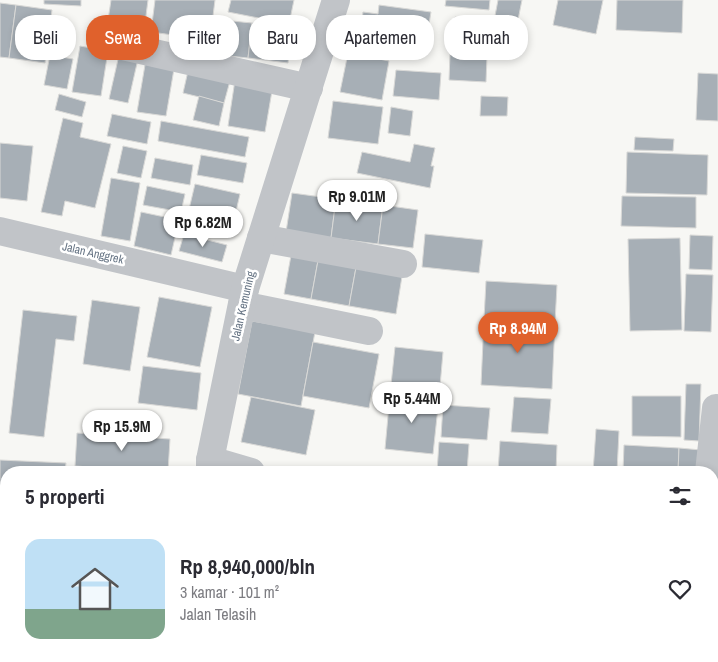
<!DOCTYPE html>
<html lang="id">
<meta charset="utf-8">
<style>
body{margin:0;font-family:"Archivo Narrow",sans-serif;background:#f2f2f3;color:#2b2b33;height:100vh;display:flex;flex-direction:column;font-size:19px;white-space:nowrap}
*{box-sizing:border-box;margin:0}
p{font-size:16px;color:#7c7c81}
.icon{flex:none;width:28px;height:28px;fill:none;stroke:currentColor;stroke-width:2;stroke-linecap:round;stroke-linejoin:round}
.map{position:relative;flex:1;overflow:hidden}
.side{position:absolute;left:0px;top:466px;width:719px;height:196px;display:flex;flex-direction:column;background:#fff;border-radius:20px 20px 0 0;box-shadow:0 2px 8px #0003}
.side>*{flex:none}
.banner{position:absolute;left:15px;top:15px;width:689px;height:45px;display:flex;gap:10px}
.price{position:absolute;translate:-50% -42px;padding:0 11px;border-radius:18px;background:#fff;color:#222;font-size:16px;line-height:32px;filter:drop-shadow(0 1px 2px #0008)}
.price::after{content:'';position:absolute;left:50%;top:30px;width:15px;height:11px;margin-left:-8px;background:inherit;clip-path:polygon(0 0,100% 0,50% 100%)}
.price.selected{background:#e0612c;color:#fff}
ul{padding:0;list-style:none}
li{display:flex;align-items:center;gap:15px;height:125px;padding:0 25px}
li+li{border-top:1px solid #e1e1e2}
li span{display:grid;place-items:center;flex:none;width:140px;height:100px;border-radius:15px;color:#555}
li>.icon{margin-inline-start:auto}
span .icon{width:60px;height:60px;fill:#fffc;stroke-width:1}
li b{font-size:21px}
h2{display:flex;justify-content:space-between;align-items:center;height:60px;padding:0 25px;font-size:21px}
.tag{padding:0 18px;border-radius:20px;background:#fff;box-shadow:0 2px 8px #0003;font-size:18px;line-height:45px}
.tag.selected{background:#e0612c;color:#fff}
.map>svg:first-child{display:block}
.building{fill:#a7afb6;stroke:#d9d9d7}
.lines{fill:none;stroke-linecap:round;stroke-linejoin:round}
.minor{stroke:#c1c4c8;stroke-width:28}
.labels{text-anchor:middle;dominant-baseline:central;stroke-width:5;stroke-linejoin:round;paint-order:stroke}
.street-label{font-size:12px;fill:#677585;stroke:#fff}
</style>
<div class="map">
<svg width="718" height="662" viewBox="0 0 718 662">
<rect width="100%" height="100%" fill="#f7f7f4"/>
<!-- building -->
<g class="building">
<polygon points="44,0 81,0 81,6 44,4"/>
<polygon points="111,0 148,0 143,39 106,34"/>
<polygon points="155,0 215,0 210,40 151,32"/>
<polygon points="231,0 294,0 289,24 228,12"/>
<polygon points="446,0 490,0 489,10 445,6"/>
<polygon points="498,0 522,0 517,25 494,21"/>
<polygon points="558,0 603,0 596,34 553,25"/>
<polygon points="617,0 683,0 682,33 616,30"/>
<polygon points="0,3 16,5 9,58 0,57"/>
<polygon points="16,5 52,10 45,63 9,58"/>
<polygon points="379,5 431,12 424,54 373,47 375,38 360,36 363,12 378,14"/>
<polygon points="455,17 484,19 482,48 453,45"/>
<polygon points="222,20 252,23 248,58 219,55"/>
<polygon points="252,23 292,28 288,63 248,58"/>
<polygon points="80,46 108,51 101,96 72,92"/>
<polygon points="348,53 389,61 382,100 340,92"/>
<polygon points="450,54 487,56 486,82 449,80"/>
<polygon points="50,55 73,59 67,89 44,85"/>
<polygon points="119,55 138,59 128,103 109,99"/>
<polygon points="146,59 175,63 166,116 137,112"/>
<polygon points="396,70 441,73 439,100 393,96"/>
<polygon points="188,71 230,81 224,103 183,93"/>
<polygon points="698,73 718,74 718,121 696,120"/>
<polygon points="235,80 273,85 265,132 228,126"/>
<polygon points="59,94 86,102 82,117 55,110"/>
<polygon points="199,96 224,103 219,126 193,120"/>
<polygon points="481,96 508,97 507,116 480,116"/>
<polygon points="333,101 383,107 378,144 328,138"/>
<polygon points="391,107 413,111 410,136 388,133"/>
<polygon points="112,114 151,122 147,144 107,136"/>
<polygon points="63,118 83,123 80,137 111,144 95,208 65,201 62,216 41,212"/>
<polygon points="161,121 249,137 245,157 158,141"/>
<polygon points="635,137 674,139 673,151 634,150"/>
<polygon points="0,143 33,146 27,201 0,198"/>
<polygon points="414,144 435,148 431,166 434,166 430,188 357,173 362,152 410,162"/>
<polygon points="123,146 147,151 141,178 117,173"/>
<polygon points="627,152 708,155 707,195 626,193"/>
<polygon points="201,155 247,163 243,183 197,175"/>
<polygon points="155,158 193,165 190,185 151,178"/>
<polygon points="111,178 140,183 130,241 101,236"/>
<polygon points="195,184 240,194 231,233 186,222"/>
<polygon points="147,186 185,194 181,212 143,205"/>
<polygon points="292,193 336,199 331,238 286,232"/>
<polygon points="622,196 696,197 696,228 621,226"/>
<polygon points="336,199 383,205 378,244 331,238"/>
<polygon points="383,205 418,210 413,248 378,244"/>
<polygon points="141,212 179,220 171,255 134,246"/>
<polygon points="184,234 227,245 222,262 179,251"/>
<polygon points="425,234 483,240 479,273 422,267"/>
<polygon points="690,235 713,236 712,270 689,269"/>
<polygon points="680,238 682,330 630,331 628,239"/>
<polygon points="292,250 319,255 311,299 284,294"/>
<polygon points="319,255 357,262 349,306 311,299"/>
<polygon points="357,262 403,270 396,314 349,306"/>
<polygon points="686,274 713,275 711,332 684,331"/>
<polygon points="486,281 557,285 555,323 484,319"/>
<polygon points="159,297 212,307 200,367 147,357"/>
<polygon points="92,300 140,307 130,371 83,364"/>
<polygon points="23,310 77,316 74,341 56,339 44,437 9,433"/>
<polygon points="484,319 555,323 552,389 481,385"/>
<polygon points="252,321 315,332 301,406 238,394"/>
<polygon points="313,342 379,354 369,408 303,396"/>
<polygon points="395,347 443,352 439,398 390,394"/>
<polygon points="143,366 201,373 197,410 138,403"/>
<polygon points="686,384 701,384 699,441 684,440"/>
<polygon points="390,394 439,398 433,454 385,449"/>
<polygon points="632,396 681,396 681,437 632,436"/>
<polygon points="251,397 315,410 306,455 241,442"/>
<polygon points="514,397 551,399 548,434 511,432"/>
<polygon points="443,405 490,408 487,440 441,437"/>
<polygon points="596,429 619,431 617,472 593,472"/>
<polygon points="77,433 170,439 168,472 75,466"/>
<polygon points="500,441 557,445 556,472 498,472"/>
<polygon points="439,442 469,444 467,472 437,472"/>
<polygon points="624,445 679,448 678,472 623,472"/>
<polygon points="679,448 701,450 700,472 678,472"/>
<polygon points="0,460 66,463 65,472 6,472 6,498 0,498"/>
<rect x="0" y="527" width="5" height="14"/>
<rect x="0" y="548" width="6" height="55"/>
<polygon points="712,570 718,571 718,617 712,617"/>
<polygon points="28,656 69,656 70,662 28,662"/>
<polygon points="283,656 329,656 328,661"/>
<polygon points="374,656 400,656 399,662 373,662"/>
<polygon points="540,656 574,656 573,662 540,662"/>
<polygon points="580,657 627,660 626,662 580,662"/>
</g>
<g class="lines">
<!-- minor -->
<g class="minor">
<polyline points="101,41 309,88"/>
<polyline points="0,231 245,289"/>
<polyline points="261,238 403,264"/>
<polyline points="242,305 369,331"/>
<polyline points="210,460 251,472"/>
<polyline points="210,472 210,460 245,289 336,0"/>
<polyline points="709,472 716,408"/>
<polyline points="712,551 718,552"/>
<polyline points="243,656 245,662"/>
<polyline points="146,662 174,656"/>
</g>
</g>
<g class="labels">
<!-- street labels -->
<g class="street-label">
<text transform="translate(93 253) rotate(13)">Jalan Anggrek</text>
<text transform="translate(243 306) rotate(-77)">Jalan Kemuning</text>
</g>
</g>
</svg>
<b class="price" style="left:357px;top:222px">Rp 9.01M</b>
<b class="price" style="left:203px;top:248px">Rp 6.82M</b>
<b class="price selected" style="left:518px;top:354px">Rp 8.94M</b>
<b class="price" style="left:412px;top:424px">Rp 5.44M</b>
<b class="price" style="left:122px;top:452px">Rp 15.9M</b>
<div class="banner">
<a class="tag">Beli</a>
<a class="tag selected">Sewa</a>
<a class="tag">Filter</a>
<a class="tag">Baru</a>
<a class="tag">Apartemen</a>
<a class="tag">Rumah</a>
</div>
<section class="side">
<h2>5 properti<svg class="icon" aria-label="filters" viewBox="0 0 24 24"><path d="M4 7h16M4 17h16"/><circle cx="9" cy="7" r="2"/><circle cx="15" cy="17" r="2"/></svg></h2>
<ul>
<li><span style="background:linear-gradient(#bfe0f5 70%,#7fa58c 0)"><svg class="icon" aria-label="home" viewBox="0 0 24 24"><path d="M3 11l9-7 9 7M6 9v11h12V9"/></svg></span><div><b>Rp 8,940,000/bln</b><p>3 kamar · 101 m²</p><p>Jalan Telasih</p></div><svg class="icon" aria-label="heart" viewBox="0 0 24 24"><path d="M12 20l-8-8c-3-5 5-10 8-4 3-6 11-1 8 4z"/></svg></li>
</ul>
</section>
</div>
